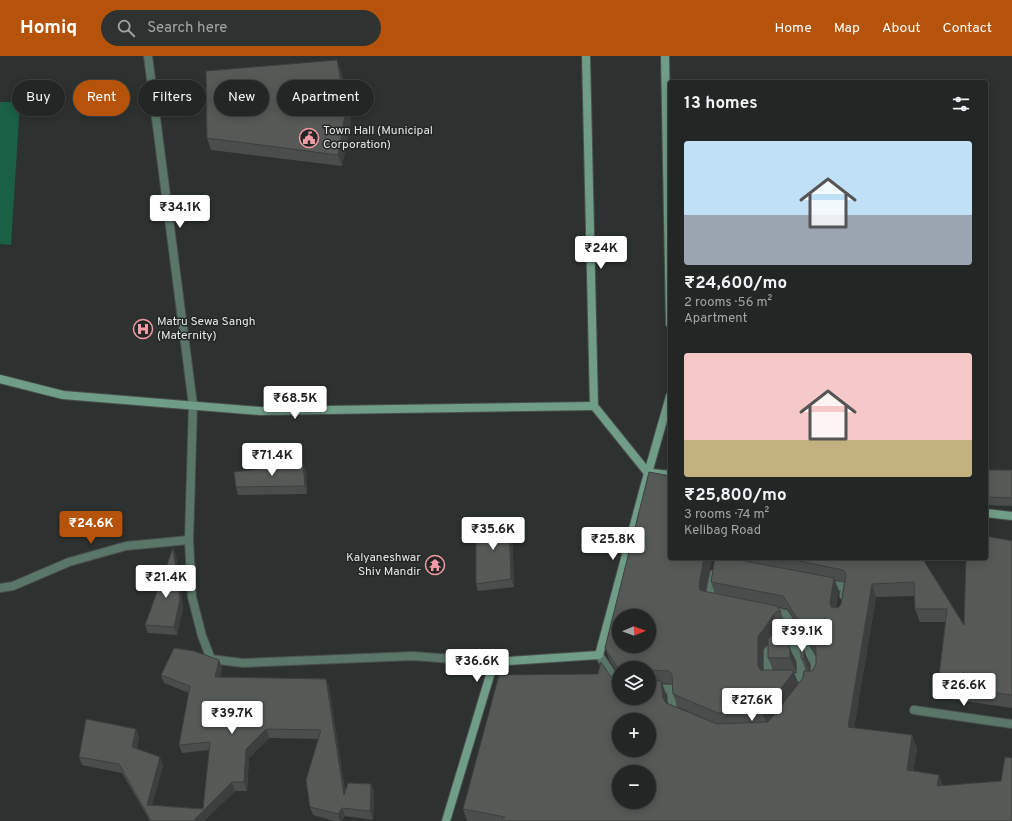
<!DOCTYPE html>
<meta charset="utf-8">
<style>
body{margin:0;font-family:Overpass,sans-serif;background:#2e3231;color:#f1f3f6;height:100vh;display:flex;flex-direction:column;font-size:15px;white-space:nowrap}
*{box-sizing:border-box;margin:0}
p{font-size:13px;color:#a2a5a6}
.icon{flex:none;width:22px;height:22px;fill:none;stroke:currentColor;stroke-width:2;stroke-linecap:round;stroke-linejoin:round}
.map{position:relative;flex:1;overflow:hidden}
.sheet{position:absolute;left:668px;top:24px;width:320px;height:480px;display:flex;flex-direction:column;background:#222624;border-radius:4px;box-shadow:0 2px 10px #0003,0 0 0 1px #3f4341}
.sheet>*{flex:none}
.hud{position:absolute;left:12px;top:24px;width:380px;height:36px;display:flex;gap:8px}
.needle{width:26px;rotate:89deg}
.fabs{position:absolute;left:612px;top:553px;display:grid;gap:8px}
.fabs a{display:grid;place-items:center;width:44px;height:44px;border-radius:50%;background:#222624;box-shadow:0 2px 10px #0003,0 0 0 1px #3f4341;font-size:20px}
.price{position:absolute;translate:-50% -34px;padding:0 9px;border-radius:4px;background:#fff;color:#222;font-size:13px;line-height:26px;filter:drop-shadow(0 1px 2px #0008)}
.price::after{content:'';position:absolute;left:50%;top:24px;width:12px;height:9px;margin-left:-6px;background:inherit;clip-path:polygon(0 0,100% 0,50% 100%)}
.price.current{background:#b45309;color:#fff}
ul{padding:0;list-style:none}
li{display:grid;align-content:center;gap:8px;height:212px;padding:0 16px}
li span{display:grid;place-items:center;height:124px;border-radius:4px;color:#555}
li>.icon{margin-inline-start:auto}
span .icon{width:72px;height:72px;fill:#fffc;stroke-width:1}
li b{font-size:17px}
h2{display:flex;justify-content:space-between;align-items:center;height:48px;padding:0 16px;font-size:17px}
.pill{padding:0 14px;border-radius:18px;background:#222624;box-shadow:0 2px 10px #0003,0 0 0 1px #3f4341;font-size:14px;line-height:36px}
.pill.current{background:#b45309;color:#fff}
header{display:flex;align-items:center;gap:24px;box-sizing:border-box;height:56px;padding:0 20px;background:#b45309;color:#fff}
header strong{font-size:19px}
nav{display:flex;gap:22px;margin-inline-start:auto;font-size:14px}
.search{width:280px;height:36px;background:#2e3231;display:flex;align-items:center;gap:10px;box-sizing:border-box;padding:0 14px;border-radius:22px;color:#a2a5a6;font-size:15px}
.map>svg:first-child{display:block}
.green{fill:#1a6045}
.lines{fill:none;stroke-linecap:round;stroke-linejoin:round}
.street-casing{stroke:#4a4f4d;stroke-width:10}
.secondary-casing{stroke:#4a4f4d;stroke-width:10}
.street{stroke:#5a7668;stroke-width:8}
.secondary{stroke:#709d87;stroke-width:8}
.wall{fill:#494d4b;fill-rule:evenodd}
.shaded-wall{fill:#3c3f3d}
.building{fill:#555a57;stroke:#3c3f3d;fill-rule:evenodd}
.labels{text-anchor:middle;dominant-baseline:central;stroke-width:3;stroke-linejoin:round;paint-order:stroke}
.poi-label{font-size:12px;fill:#e3e6e4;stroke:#232826;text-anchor:start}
</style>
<header>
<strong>Homiq</strong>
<div class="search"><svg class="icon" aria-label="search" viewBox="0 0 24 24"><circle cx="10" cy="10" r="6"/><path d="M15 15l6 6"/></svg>Search here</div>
<nav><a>Home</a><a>Map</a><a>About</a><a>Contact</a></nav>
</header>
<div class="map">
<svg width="1012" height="765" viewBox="0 0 1012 765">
<rect width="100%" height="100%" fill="#2d3230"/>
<!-- green -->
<polygon class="green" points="0,46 20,46 11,189 0,188"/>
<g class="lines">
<defs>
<g id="street">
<polyline points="148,0 193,349 189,484 192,541 202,580 211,603 243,607 413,600 494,606"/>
<polyline points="826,528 845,531 844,540"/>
<polyline points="0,532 13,530 69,506 126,490 189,484"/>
<polyline points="712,544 709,543 714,518"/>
<polyline points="770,555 785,558 815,607 815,621 814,623 804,623 801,617 801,605 785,575 783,574 773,590 768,595 768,622 771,622"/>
<polyline points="599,599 619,629"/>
<polyline points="785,622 803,621 803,631"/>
<polyline points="649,632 671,633 673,655 677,657"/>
<polyline points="914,654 1012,668"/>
</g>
<g id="secondary">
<polyline points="586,0 594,350 648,417"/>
<polyline points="665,0 670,268"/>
<polyline points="0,323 63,339 260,355 594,350"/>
<polyline points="652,417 670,419"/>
<polyline points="986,457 1012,460"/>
<polyline points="446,765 494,606 599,599 648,417 670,340"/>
</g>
</defs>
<!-- street casing -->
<use href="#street" class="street-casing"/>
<!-- secondary casing -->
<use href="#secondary" class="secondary-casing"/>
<!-- street -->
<use href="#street" class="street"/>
<!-- secondary -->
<use href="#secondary" class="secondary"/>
</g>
<!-- wall -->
<g class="wall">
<polygon points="341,15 351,65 342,110 211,94 207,82"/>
<polygon points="986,414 1012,414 1012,450 986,449"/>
<polygon points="306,415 307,438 238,439 236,431"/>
<polygon points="512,472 514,531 478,535 476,528"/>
<path d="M1012 485V652L943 642 938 629 946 566H920L915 553V540L876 541 854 672 912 679 917 693 913 715 943 730 1012 765H467L463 753 611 621H615L619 619 610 605 605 592 712 503 705 536 715 538 711 526 715 502H922L964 569ZM834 524 844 526 841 548 839 551 836 552 839 535ZM778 551 788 553 816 598V608L814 612 812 615H810V609L801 589V602L806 615 803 622 798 629V627L794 616H796V606L779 571 782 569H785L781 556ZM768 587V602L773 614H763V593ZM619 612H649V642H619ZM662 627 672 628 673 638 678 651 718 668 667 647 666 638Z"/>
<polygon points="176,500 183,552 177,579 148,577 145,569"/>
<polygon points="219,604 222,612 220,621 326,623 329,631 345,735 371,728 374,736 373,764 345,760 342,765 334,765 313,759 310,751 319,683 269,682 249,702 247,735 235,735 204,765 150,765 122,717 82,709 79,701 136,673 139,681 137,692 163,709 152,749 203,753 209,694 182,697 179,689 189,637 164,627 161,619"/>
</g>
<!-- shaded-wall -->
<g class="shaded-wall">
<polygon points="337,4 341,15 351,65 342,110 338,99"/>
<polygon points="303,407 306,415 307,438 305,430"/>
<polygon points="509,464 512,472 514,531 511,523"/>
<polygon points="173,492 176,500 183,552 177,579 174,571"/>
<polygon points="704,502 713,502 712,503 704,542 699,529"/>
<polygon points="834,522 839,535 835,559 830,546"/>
<polygon points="872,528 876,541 852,684 848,671"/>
<polygon points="774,558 779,571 769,587 763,593 763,622 758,609 758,580"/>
<polygon points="790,592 796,606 796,616 790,602"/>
<polygon points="804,594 810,609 810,618 804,603"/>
<polygon points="219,604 222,612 218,629 215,621"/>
<polygon points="793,614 798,627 798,630 767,669 762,656"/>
<polygon points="326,623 329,631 347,747 344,739"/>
<polygon points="661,625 666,638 668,656 663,642"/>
<polygon points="136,673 139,681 135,699 132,691"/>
<polygon points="266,673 269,682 249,702 247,735 244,726 246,693"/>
<polygon points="912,679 917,693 911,727 907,714"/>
<polygon points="160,701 163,709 150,757 147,749"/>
<polygon points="939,719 944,732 937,730"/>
<polygon points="232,726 235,735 204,765 193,765"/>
<polygon points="371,728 374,736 373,764 370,755"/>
<polygon points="342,752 345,760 342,765 340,765 338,758"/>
</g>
<!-- building -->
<g class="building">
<polygon points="337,4 346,53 338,99 207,82 206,15"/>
<polygon points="303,407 305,430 236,431 234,416"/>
<polygon points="986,414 1012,414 1012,442 986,441"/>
<path d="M649 416 670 420V502H704L699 529 700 534 703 535 777 550 781 556 778 555 774 558 764 573 758 580V609L760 614H793V617L762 656 718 657 673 638 672 619 669 615 649 614V612H619V614L605 592ZM619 560H649V590H619Z"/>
<polygon points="476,463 509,464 511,523 476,528"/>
<path d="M986 480 1012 485V639L938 629 947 553H915L914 526 872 528 848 671 912 679 907 714 939 719 937 730 1001 725 1005 701 1012 702V765H501L505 761 463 753 499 619 598 618 601 606 611 621H615L619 618V642H649V624L661 625 663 642 666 647 717 668 768 666 803 622 804 615H812L814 612 816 608V594L815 591 783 540 711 526 715 502H729L834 522 830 546 831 551 835 552 839 551 841 548 846 519 845 516 843 514 785 502H922L964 569 966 502H986ZM619 664H649V694H619ZM619 716H649V746H619Z"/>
<polygon points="173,492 180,544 174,571 145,569"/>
<polygon points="778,570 790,592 790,602 768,602 768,583 772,579"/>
<polygon points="801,589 804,594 804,603 802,603 801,602"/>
<polygon points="174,592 194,595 219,604 215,621 326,623 344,739 348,727 371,728 370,755 342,752 338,758 310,751 306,724 321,674 266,673 246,693 244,726 232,726 193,765 151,765 119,708 79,701 86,663 136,673 132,691 160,701 147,749 203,753 210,686 179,689 190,630 161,619"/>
</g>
<!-- icons -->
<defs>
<symbol id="civic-ring" viewBox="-11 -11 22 22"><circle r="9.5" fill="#232826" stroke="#f49aa4" stroke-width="1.5"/><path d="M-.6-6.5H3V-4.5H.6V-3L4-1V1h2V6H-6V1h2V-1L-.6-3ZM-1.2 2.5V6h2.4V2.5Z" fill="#f49aa4"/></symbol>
<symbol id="hospital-ring" viewBox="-11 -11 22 22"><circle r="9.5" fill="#232826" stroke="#f49aa4" stroke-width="1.5"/><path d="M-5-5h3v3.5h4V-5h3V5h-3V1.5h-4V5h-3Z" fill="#f49aa4"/></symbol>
<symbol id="temple-ring" viewBox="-11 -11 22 22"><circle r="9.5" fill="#232826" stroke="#f49aa4" stroke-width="1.5"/><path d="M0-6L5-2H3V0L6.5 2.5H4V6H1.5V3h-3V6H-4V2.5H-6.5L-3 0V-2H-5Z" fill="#f49aa4"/></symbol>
</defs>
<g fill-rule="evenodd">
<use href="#civic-ring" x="298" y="71" width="22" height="22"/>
<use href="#hospital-ring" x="132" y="262" width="22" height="22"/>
<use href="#temple-ring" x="424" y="498" width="22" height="22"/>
</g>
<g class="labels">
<!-- poi labels -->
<g class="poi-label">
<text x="323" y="75">Town Hall (Municipal<tspan x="323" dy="14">Corporation)</tspan></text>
<text x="157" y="266">Matru Sewa Sangh<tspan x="157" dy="14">(Maternity)</tspan></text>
<text x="421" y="502" text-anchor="end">Kalyaneshwar<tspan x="421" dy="14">Shiv Mandir</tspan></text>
</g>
</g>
</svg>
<div class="fabs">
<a><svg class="needle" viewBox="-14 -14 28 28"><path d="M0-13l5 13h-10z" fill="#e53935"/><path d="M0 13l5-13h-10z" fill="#a2a5a6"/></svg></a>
<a><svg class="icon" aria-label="layers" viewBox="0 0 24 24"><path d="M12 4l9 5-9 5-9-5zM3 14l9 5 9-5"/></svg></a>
<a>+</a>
<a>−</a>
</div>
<b class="price" style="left:180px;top:173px">₹34.1K</b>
<b class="price" style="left:601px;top:214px">₹24K</b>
<b class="price" style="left:295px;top:364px">₹68.5K</b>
<b class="price" style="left:272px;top:421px">₹71.4K</b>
<b class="price current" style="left:91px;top:489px">₹24.6K</b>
<b class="price" style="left:493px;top:495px">₹35.6K</b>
<b class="price" style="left:613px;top:505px">₹25.8K</b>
<b class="price" style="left:166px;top:543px">₹21.4K</b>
<b class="price" style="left:802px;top:597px">₹39.1K</b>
<b class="price" style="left:477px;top:627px">₹36.6K</b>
<b class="price" style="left:964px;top:651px">₹26.6K</b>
<b class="price" style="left:752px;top:666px">₹27.6K</b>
<b class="price" style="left:232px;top:679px">₹39.7K</b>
<div class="hud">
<a class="pill">Buy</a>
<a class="pill current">Rent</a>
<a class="pill">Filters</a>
<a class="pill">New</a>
<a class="pill">Apartment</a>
</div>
<section class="sheet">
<h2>13 homes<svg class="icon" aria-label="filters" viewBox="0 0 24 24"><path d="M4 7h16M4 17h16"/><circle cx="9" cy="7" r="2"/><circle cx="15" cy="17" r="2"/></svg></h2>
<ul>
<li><span style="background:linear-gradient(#bfe0f5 60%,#9aa5b1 0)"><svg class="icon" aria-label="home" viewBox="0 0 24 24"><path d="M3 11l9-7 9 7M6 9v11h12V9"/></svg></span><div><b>₹24,600/mo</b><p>2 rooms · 56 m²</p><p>Apartment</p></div></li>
<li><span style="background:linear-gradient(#f6c9c9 70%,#c2b280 0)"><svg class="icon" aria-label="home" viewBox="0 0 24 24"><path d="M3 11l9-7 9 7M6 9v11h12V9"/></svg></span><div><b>₹25,800/mo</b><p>3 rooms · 74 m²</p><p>Kelibag Road</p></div></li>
</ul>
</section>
</div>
